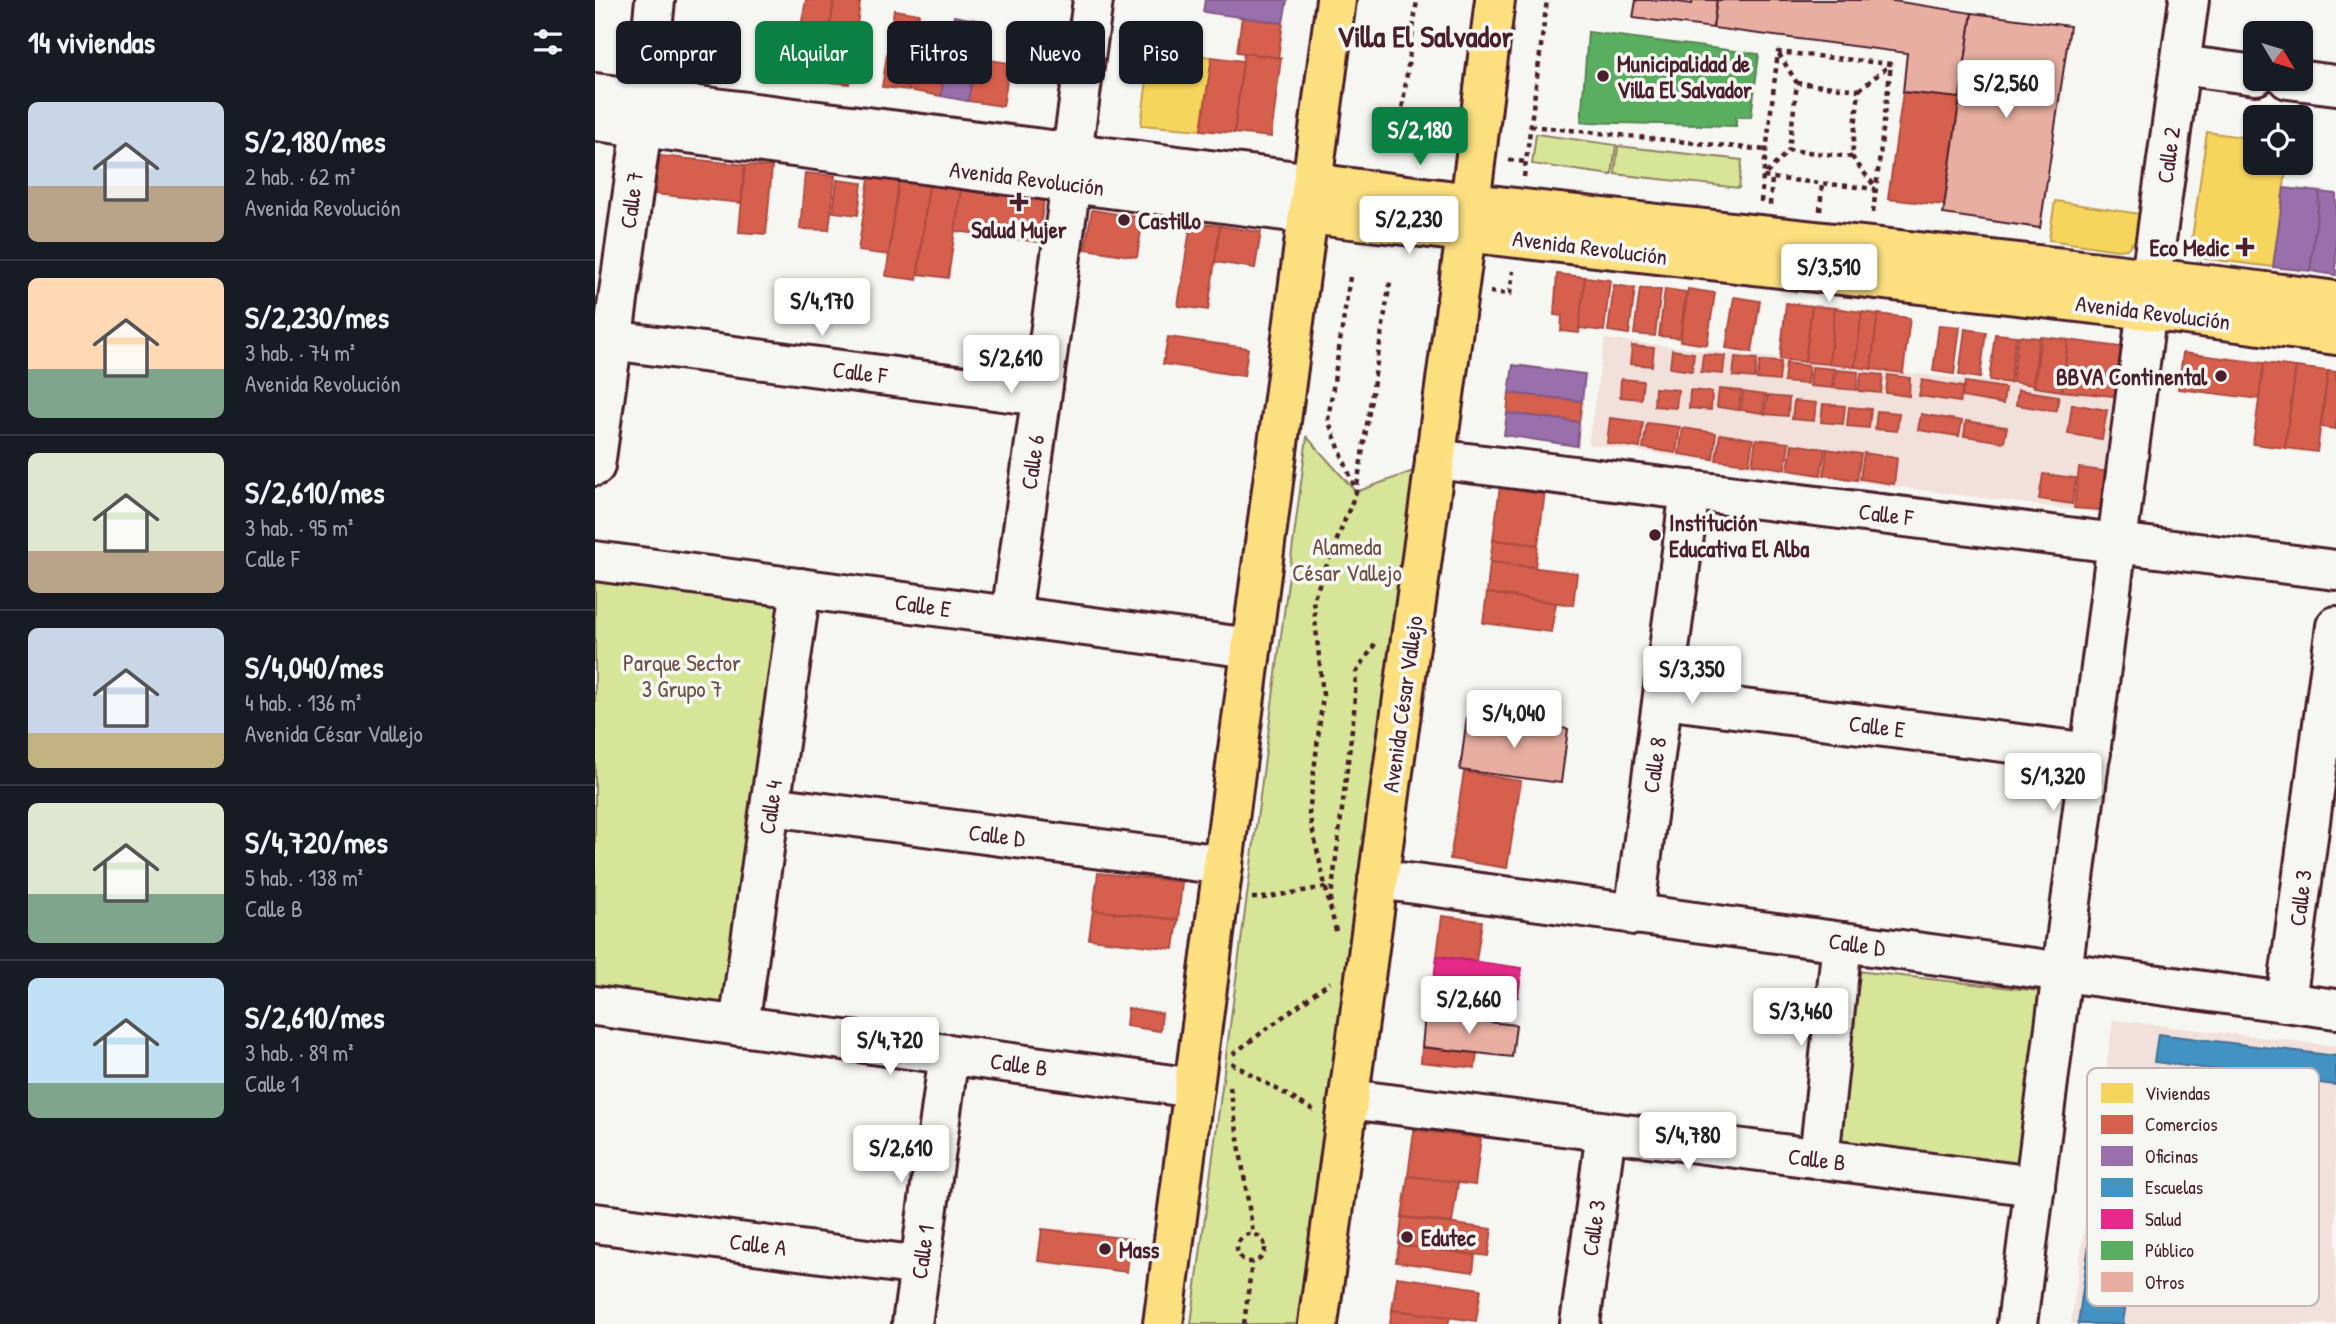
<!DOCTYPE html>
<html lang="es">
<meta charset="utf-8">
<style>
body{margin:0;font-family:"Patrick Hand",sans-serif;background:#20242c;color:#f1f3f6;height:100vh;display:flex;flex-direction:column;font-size:26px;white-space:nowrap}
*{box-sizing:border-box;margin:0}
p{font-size:23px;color:#9ea1a6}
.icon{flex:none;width:38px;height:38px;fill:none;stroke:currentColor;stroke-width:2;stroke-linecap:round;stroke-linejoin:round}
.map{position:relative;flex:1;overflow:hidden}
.drawer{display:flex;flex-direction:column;background:#171b24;width:595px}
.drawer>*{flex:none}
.guide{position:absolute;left:21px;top:21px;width:665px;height:63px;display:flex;gap:14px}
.needle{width:46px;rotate:128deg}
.controls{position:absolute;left:1648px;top:21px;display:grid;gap:14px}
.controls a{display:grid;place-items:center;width:70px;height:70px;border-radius:10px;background:#171b24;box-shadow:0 2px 5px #0004;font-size:35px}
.price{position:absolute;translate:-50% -60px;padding:0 16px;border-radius:7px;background:#fff;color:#222;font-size:23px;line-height:46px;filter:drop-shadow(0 2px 4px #0008)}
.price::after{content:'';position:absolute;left:50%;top:42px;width:21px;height:16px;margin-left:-10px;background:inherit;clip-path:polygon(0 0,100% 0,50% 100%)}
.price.selected{background:#0b8043;color:#fff}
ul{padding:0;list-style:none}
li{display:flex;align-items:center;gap:21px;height:175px;padding:0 28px}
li+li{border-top:2px solid #363941}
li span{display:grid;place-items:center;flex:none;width:196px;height:140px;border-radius:10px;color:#555}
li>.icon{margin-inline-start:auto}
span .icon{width:84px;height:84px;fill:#fffc;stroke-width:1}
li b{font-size:30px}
h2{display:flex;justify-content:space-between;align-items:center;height:84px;padding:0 28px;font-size:30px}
.tag{padding:0 24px;border-radius:10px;background:#171b24;box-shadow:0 2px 5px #0004;font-size:24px;line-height:63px}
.tag.selected{background:#0b8043;color:#fff}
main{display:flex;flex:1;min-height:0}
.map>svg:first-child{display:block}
.built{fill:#f2e0da}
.green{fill:#d7e598;stroke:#908262;stroke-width:2}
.homes{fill:#f6d55c;stroke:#c29e4d;stroke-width:2}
.shops{fill:#d6604d;stroke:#ac4c43;stroke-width:2}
.offices{fill:#9970ab;stroke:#815885;stroke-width:2}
.schools{fill:#4393c3;stroke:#457095;stroke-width:2}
.health{fill:#e7298a;stroke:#b8266e;stroke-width:2}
.public{fill:#5aae61;stroke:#558351;stroke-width:2}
.building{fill:#e7aea1;stroke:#4a1f2b;stroke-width:2}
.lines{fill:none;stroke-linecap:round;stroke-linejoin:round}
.minor-casing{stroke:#4a1f2b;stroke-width:44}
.major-casing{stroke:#4a1f2b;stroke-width:44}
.path{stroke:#4a1f2b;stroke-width:4.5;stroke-dasharray:5 5;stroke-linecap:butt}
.minor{stroke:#f6f6f2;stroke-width:38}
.major{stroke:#fce080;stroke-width:38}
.poi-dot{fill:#4a1f2b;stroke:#f6f6f2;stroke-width:2.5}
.labels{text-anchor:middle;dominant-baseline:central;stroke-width:7;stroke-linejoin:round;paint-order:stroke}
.poi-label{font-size:23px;font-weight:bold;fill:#4a1f2b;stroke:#f6f6f2;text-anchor:start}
.street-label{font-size:23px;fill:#4a1f2b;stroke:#f6f6f2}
.park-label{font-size:23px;fill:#6d5046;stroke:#f6f6f2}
.district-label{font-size:30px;font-weight:bold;fill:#4a1f2b;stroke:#f6f6f2}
.key{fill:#f6f6f2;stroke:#c2b6b6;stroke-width:2}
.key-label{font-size:19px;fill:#4a1f2b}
</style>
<main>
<section class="drawer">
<h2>14 viviendas<svg class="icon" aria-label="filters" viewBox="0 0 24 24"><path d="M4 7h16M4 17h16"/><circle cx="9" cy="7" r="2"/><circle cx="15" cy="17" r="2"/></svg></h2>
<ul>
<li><span style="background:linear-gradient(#c9d6e8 60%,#b9a48a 0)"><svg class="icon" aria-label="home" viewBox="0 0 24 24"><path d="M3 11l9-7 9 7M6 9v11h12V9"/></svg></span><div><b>S/2,180/mes</b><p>2 hab. · 62 m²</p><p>Avenida Revolución</p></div></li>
<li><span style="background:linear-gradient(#ffd9b3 65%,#7fa58c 0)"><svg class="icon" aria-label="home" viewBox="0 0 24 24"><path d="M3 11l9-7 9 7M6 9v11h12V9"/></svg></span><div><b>S/2,230/mes</b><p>3 hab. · 74 m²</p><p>Avenida Revolución</p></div></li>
<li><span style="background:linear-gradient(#dfe7d0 70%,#b9a48a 0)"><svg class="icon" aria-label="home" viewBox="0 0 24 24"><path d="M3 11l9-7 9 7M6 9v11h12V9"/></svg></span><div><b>S/2,610/mes</b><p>3 hab. · 95 m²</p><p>Calle F</p></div></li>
<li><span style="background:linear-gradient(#c9d6e8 75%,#c2b280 0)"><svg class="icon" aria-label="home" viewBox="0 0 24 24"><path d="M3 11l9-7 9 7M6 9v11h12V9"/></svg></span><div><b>S/4,040/mes</b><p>4 hab. · 136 m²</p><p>Avenida César Vallejo</p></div></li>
<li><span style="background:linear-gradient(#dfe7d0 65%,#7fa58c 0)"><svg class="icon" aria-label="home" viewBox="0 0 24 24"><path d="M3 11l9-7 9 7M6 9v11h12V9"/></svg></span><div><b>S/4,720/mes</b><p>5 hab. · 138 m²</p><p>Calle B</p></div></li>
<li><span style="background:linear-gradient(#bfe0f5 75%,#7fa58c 0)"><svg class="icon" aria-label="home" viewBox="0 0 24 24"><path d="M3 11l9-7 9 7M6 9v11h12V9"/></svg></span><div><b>S/2,610/mes</b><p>3 hab. · 89 m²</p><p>Calle 1</p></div></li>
</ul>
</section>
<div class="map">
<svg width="1741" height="1324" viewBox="0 0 1741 1324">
<rect width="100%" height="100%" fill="#f6f6f2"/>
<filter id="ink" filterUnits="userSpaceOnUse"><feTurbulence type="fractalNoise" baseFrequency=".0143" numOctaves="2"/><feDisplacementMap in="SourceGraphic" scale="14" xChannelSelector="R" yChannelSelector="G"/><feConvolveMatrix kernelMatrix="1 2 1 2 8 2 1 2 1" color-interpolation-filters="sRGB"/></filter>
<g filter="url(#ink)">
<!-- built -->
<g class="built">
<polygon points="1010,339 1528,397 1516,506 1505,513 1295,486 993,444"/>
<polygon points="1518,1020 1741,1046 1741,1324 1476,1324"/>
</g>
<!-- green -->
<g class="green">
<polygon points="941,134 1021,145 1017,175 937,164"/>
<polygon points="1023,146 1147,160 1144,188 1020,174"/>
<polygon points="712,437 761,492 821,470 706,1324 596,1324"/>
<polygon points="0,575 184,601 133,1010 0,992"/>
<polygon points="1261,971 1444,991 1421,1175 1238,1154"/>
</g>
<!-- homes -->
<g class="homes">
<polygon points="556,49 617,57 606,130 546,125"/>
<polygon points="1612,132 1661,139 1661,163 1692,163 1678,267 1605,258 1596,246"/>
<polygon points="1460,201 1545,214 1540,240 1532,249 1522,250 1454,240"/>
</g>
<!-- shops -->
<g class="shops">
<polygon points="211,0 239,0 227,81 196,79"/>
<polygon points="239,0 265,3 254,84 227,81"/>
<polygon points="299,10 324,14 313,90 287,87"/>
<polygon points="647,17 688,23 683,58 642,52"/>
<polygon points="321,28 356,33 346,96 313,90"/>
<polygon points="649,53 686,58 676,137 639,133"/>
<polygon points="617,57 648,61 639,133 606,130"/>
<polygon points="380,58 415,63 408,106 373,101"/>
<polygon points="1308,92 1365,98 1349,205 1293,199"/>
<polygon points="65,156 150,165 146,203 60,194"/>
<polygon points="150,165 177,167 171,234 144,232"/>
<polygon points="210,173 240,176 234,230 205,229"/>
<polygon points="274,178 304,181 294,255 263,251"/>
<polygon points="242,180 267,183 263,215 238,212"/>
<polygon points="304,181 334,185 322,280 291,276"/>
<polygon points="334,185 366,190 353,278 323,274"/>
<polygon points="366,190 449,200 443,242 360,231"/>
<polygon points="497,210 548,218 542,257 490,249"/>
<polygon points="596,223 625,226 613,310 583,306"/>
<polygon points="625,226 666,232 660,268 620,262"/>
<polygon points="962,274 990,277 984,333 966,331 967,316 959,315"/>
<polygon points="990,277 1015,280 1009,331 984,328"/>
<polygon points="1019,285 1040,288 1034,334 1013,331"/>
<polygon points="1045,288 1066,290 1060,336 1039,334"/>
<polygon points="1070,289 1091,292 1085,338 1064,336"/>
<polygon points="1093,289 1120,293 1112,345 1085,341"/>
<polygon points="1139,297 1165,301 1157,352 1131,348"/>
<polygon points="1191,303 1217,306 1210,362 1185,359"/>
<polygon points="1217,306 1240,308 1234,364 1210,362"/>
<polygon points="1240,308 1267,312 1260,367 1234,364"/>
<polygon points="1267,312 1283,314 1276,369 1260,367"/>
<polygon points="1283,314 1315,318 1308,373 1276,369"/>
<polygon points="1344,325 1365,327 1359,374 1338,371"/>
<polygon points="1370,329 1391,332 1385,378 1364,375"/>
<polygon points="1400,334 1421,336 1415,383 1394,380"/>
<polygon points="1423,336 1444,338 1438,385 1417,382"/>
<polygon points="573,337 653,348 649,376 568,364"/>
<polygon points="1446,337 1473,340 1467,391 1439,387"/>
<polygon points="1473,340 1533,348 1528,397 1467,391"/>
<polygon points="1037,346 1059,348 1057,366 1035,364"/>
<polygon points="1077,350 1099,353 1097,371 1075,368"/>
<polygon points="1588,353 1669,363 1664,399 1583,389"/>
<polygon points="1108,354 1130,356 1128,374 1106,372"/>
<polygon points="1140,357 1162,359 1160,378 1138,376"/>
<polygon points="1165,361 1186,362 1184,381 1162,379"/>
<polygon points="1191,363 1214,366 1212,384 1189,382"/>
<polygon points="1669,363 1701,367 1690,448 1658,444"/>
<polygon points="1217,367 1239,369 1237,388 1215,386"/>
<polygon points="1701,367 1733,371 1722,452 1690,448"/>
<polygon points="1241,370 1263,372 1262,390 1239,388"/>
<polygon points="1733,371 1741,372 1741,429 1726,427"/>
<polygon points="1266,373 1288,375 1286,393 1264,391"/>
<polygon points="1293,375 1315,378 1314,396 1291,393"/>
<polygon points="1026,379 1048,381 1046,399 1025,397"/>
<polygon points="1327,380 1368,387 1365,402 1324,396"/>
<polygon points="1370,382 1410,388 1408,404 1367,397"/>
<polygon points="1060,388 1083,390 1081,408 1059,406"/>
<polygon points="1124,389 1146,391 1144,410 1122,407"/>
<polygon points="1095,390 1117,392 1116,410 1094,408"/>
<polygon points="1423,390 1464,396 1461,411 1421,405"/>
<polygon points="1148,392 1170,395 1168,413 1146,410"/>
<polygon points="914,393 987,401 984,422 912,413"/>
<polygon points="1172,396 1194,398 1193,416 1170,414"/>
<polygon points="1199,401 1221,403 1219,421 1197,419"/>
<polygon points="1228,404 1250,406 1248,424 1226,422"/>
<polygon points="1477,404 1512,410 1507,439 1473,434"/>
<polygon points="1254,407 1276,409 1274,428 1252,426"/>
<polygon points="1282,411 1304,413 1302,431 1280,429"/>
<polygon points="1326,414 1367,421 1364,436 1323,430"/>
<polygon points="1015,418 1048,422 1045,448 1012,443"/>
<polygon points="1371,421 1412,427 1409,442 1369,436"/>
<polygon points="1052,423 1085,427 1081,453 1048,448"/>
<polygon points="1088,428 1121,433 1118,459 1084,454"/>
<polygon points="1125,434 1158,439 1154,464 1121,460"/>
<polygon points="1161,439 1194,443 1190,469 1157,464"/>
<polygon points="1197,444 1230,449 1226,475 1193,470"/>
<polygon points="1232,449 1266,454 1262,480 1229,475"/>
<polygon points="1269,453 1302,458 1299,484 1265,479"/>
<polygon points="1484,468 1517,472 1513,504 1505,510 1479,508"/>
<polygon points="1448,474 1481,478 1477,504 1444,499"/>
<polygon points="906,478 951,484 943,545 898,540"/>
<polygon points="898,540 943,545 940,567 895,562"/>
<polygon points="895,562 982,573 978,605 892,593"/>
<polygon points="892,593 961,603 956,632 888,623"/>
<polygon points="869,772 926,781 912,868 855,859"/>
<polygon points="503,873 587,882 583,920 498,910"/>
<polygon points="498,910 583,920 579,949 494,939"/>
<polygon points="847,916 887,921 881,961 842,956"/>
<polygon points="533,1008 567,1013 565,1031 531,1026"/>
<polygon points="827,1047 882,1053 880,1068 826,1062"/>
<polygon points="819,1130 886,1138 880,1185 813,1176"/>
<polygon points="813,1176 863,1182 857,1223 807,1217"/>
<polygon points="807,1217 897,1229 893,1256 804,1245"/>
<polygon points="447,1229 536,1239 532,1272 443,1261"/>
<polygon points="804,1245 880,1255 878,1272 801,1262"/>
<polygon points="802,1277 886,1289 881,1321 797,1310"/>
<polygon points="797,1310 855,1317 853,1324 795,1324"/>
</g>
<!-- offices -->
<g class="offices">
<polygon points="610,0 692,0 688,23 608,12"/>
<polygon points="359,16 387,21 373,101 346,96"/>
<polygon points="1689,188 1725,192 1715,271 1678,267"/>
<polygon points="1725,192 1741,194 1741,275 1715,271"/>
<polygon points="918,365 990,374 987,401 914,393"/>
<polygon points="912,413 984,422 982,446 909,435"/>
</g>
<!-- schools -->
<g class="schools">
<polygon points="1563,1034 1741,1056 1741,1085 1559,1062"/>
<polygon points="1517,1077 1561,1083 1528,1324 1483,1324"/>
</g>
<!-- health -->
<polygon class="health" points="842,956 927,968 923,997 838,985"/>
<!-- public -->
<polygon class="public" points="993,32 1164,54 1156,117 1141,117 1141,126 986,122"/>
<!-- building -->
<g class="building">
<polygon points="1041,0 1071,0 1097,4 1098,0 1122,0 1118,28 1038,18"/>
<polygon points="1122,0 1292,0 1377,13 1365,98 1308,92 1312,53 1118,28"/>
<polygon points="1377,13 1475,26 1445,228 1348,214"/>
<polygon points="872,716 973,729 966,783 865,770"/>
<polygon points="830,1015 921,1025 917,1057 827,1047"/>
</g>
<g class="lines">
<defs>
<g id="minor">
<polyline points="1585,65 1661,75"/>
<polyline points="1693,79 1741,85"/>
<polyline points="0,93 718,183"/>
<polyline points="0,121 713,214"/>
<polyline points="477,153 498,0"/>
<polyline points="0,338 446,396"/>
<polyline points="840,459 1741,570"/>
<polyline points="0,466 47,127 60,0"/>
<polyline points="0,561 656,648"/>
<polyline points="416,616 476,183"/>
<polyline points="1068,699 1496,753"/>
<polyline points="176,806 628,865"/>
<polyline points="783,879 1741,1009"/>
<polyline points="1039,915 1095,490"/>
<polyline points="1691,1002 1741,626"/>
<polyline points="0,1006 599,1088"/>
<polyline points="144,1026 206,588"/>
<polyline points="754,1099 1440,1186"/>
<polyline points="1224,1159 1247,942"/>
<polyline points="0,1223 325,1266"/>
<polyline points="317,1324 354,1054"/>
<polyline points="985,1324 1011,1132"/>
<polyline points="1422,1324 1556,277 1594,0"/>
</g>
<g id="major">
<path d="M718 183C1058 228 1400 256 1741 301"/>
<polyline points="713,214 1553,310 1741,335"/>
<polyline points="568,1324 741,0"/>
<polyline points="723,1324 875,204 900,0"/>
</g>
</defs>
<!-- minor casing -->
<use href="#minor" class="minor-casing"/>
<!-- major casing -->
<use href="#major" class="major-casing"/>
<!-- path -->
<g class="path">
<polyline points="1184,54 1202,83"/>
<polyline points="1264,90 1296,64"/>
<polyline points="935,126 1171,150"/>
<polyline points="802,147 822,0"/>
<polyline points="1257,157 1194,150 1202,83 1264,90 1257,157 1281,188"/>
<polyline points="914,160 931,162"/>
<polyline points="929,177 952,0"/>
<polyline points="1166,202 1168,177 1194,150"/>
<polyline points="1175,205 1177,178"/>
<polyline points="1225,211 1227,184"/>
<polyline points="1278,213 1296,64 1183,52 1168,177 1281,189"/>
<polyline points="755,277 733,420 761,491"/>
<polyline points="895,292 915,294 918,271"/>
<polyline points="657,898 668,898 731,887"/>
<polyline points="734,903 714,814 728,695 718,600 761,492 795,282"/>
<polyline points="741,931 735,906 759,713 761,673 780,644"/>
<polyline points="638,1054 735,982"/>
<polyline points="636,1063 720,1111"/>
<polyline points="635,1087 658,1233"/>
<circle cx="656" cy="1248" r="14"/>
<polyline points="649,1324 657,1262"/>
</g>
<!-- minor -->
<use href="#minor" class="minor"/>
<!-- major -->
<use href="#major" class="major"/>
</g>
</g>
<!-- markers -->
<g class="poi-dot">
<circle cx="1008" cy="76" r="7"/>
<path d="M420.5 191.5h7v7h7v7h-7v7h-7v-7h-7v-7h7z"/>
<circle cx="529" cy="220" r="7"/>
<path d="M1646.5 236.5h7v7h7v7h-7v7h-7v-7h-7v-7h7z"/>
<circle cx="1626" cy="376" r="7"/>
<circle cx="1060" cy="535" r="7"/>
<circle cx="812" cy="1237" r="7"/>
<circle cx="510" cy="1249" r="7"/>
</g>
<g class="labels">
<!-- poi labels -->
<g class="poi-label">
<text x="1022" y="63">Municipalidad de<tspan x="1022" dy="26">Villa El Salvador</tspan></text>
<text x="543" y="220">Castillo</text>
<text x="424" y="229" text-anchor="middle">Salud Mujer</text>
<text x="1634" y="247" text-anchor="end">Eco Medic</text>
<text x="1612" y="376" text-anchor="end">BBVA Continental</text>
<text x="1074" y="522">Institución<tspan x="1074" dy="26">Educativa El Alba</tspan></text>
<text x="826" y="1237">Edutec</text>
<text x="524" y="1249">Mass</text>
</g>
<!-- street labels -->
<g class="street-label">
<text transform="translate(1573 155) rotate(-82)">Calle 2</text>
<text transform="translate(432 178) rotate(7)">Avenida Revolución</text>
<text transform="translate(36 200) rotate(-82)">Calle 7</text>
<text transform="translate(995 247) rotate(7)">Avenida Revolución</text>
<text transform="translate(1558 312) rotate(7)">Avenida Revolución</text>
<text transform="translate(265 372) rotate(7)">Calle F</text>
<text transform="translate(437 462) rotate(-82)">Calle 6</text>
<text transform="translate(1291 514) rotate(7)">Calle F</text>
<text transform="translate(328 605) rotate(8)">Calle E</text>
<text transform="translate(807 704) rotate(-82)">Avenida César Vallejo</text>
<text transform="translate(1282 726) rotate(7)">Calle E</text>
<text transform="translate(1059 765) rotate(-82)">Calle 8</text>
<text transform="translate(175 807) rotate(-82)">Calle 4</text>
<text transform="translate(402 835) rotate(7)">Calle D</text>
<text transform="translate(1705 898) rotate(-83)">Calle 3</text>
<text transform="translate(1262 944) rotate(8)">Calle D</text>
<text transform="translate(424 1064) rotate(8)">Calle B</text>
<text transform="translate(1222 1159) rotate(7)">Calle B</text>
<text transform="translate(998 1228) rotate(-82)">Calle 3</text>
<text transform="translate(163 1244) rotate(7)">Calle A</text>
<text transform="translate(327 1252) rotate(-82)">Calle 1</text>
</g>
<!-- park labels -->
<g class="park-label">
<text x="752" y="546">Alameda<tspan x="752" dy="26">César Vallejo</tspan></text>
<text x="87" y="662">Parque Sector<tspan x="87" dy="26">3 Grupo 7</tspan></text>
</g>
<!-- district labels -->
<g class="district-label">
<text x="830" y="36">Villa El Salvador</text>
</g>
</g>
<!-- legend -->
<rect x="1492" y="1068" width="232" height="238" rx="10" class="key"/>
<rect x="1506" y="1083" width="32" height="20" fill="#f6d55c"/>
<rect x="1506" y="1115" width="32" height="19" fill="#d6604d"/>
<rect x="1506" y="1146" width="32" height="20" fill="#9970ab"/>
<rect x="1506" y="1178" width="32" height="19" fill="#4393c3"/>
<rect x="1506" y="1209" width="32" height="20" fill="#e7298a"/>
<rect x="1506" y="1241" width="32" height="19" fill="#5aae61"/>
<rect x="1506" y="1272" width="32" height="20" fill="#e7aea1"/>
<g class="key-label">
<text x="1550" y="1100">Viviendas</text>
<text x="1550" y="1131">Comercios</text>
<text x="1550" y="1163">Oficinas</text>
<text x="1550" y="1194">Escuelas</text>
<text x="1550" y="1226">Salud</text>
<text x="1550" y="1257">Público</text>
<text x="1550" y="1289">Otros</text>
</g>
</svg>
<div class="controls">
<a><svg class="needle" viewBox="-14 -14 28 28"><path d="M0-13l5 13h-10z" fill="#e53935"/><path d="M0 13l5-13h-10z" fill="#9ea1a6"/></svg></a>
<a><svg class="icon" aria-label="locate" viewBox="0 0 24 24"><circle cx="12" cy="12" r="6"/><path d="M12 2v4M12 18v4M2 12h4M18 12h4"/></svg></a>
</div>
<b class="price" style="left:1411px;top:120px">S/2,560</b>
<b class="price selected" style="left:825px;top:167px">S/2,180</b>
<b class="price" style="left:814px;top:256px">S/2,230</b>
<b class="price" style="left:1234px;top:304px">S/3,510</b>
<b class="price" style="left:227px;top:338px">S/4,170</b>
<b class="price" style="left:416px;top:395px">S/2,610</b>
<b class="price" style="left:1097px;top:706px">S/3,350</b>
<b class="price" style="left:919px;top:750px">S/4,040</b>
<b class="price" style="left:1458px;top:813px">S/1,320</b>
<b class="price" style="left:874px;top:1036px">S/2,660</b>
<b class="price" style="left:1206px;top:1048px">S/3,460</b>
<b class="price" style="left:295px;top:1077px">S/4,720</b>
<b class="price" style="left:1093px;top:1172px">S/4,780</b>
<b class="price" style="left:306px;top:1185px">S/2,610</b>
<div class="guide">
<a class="tag">Comprar</a>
<a class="tag selected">Alquilar</a>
<a class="tag">Filtros</a>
<a class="tag">Nuevo</a>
<a class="tag">Piso</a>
</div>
</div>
</main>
